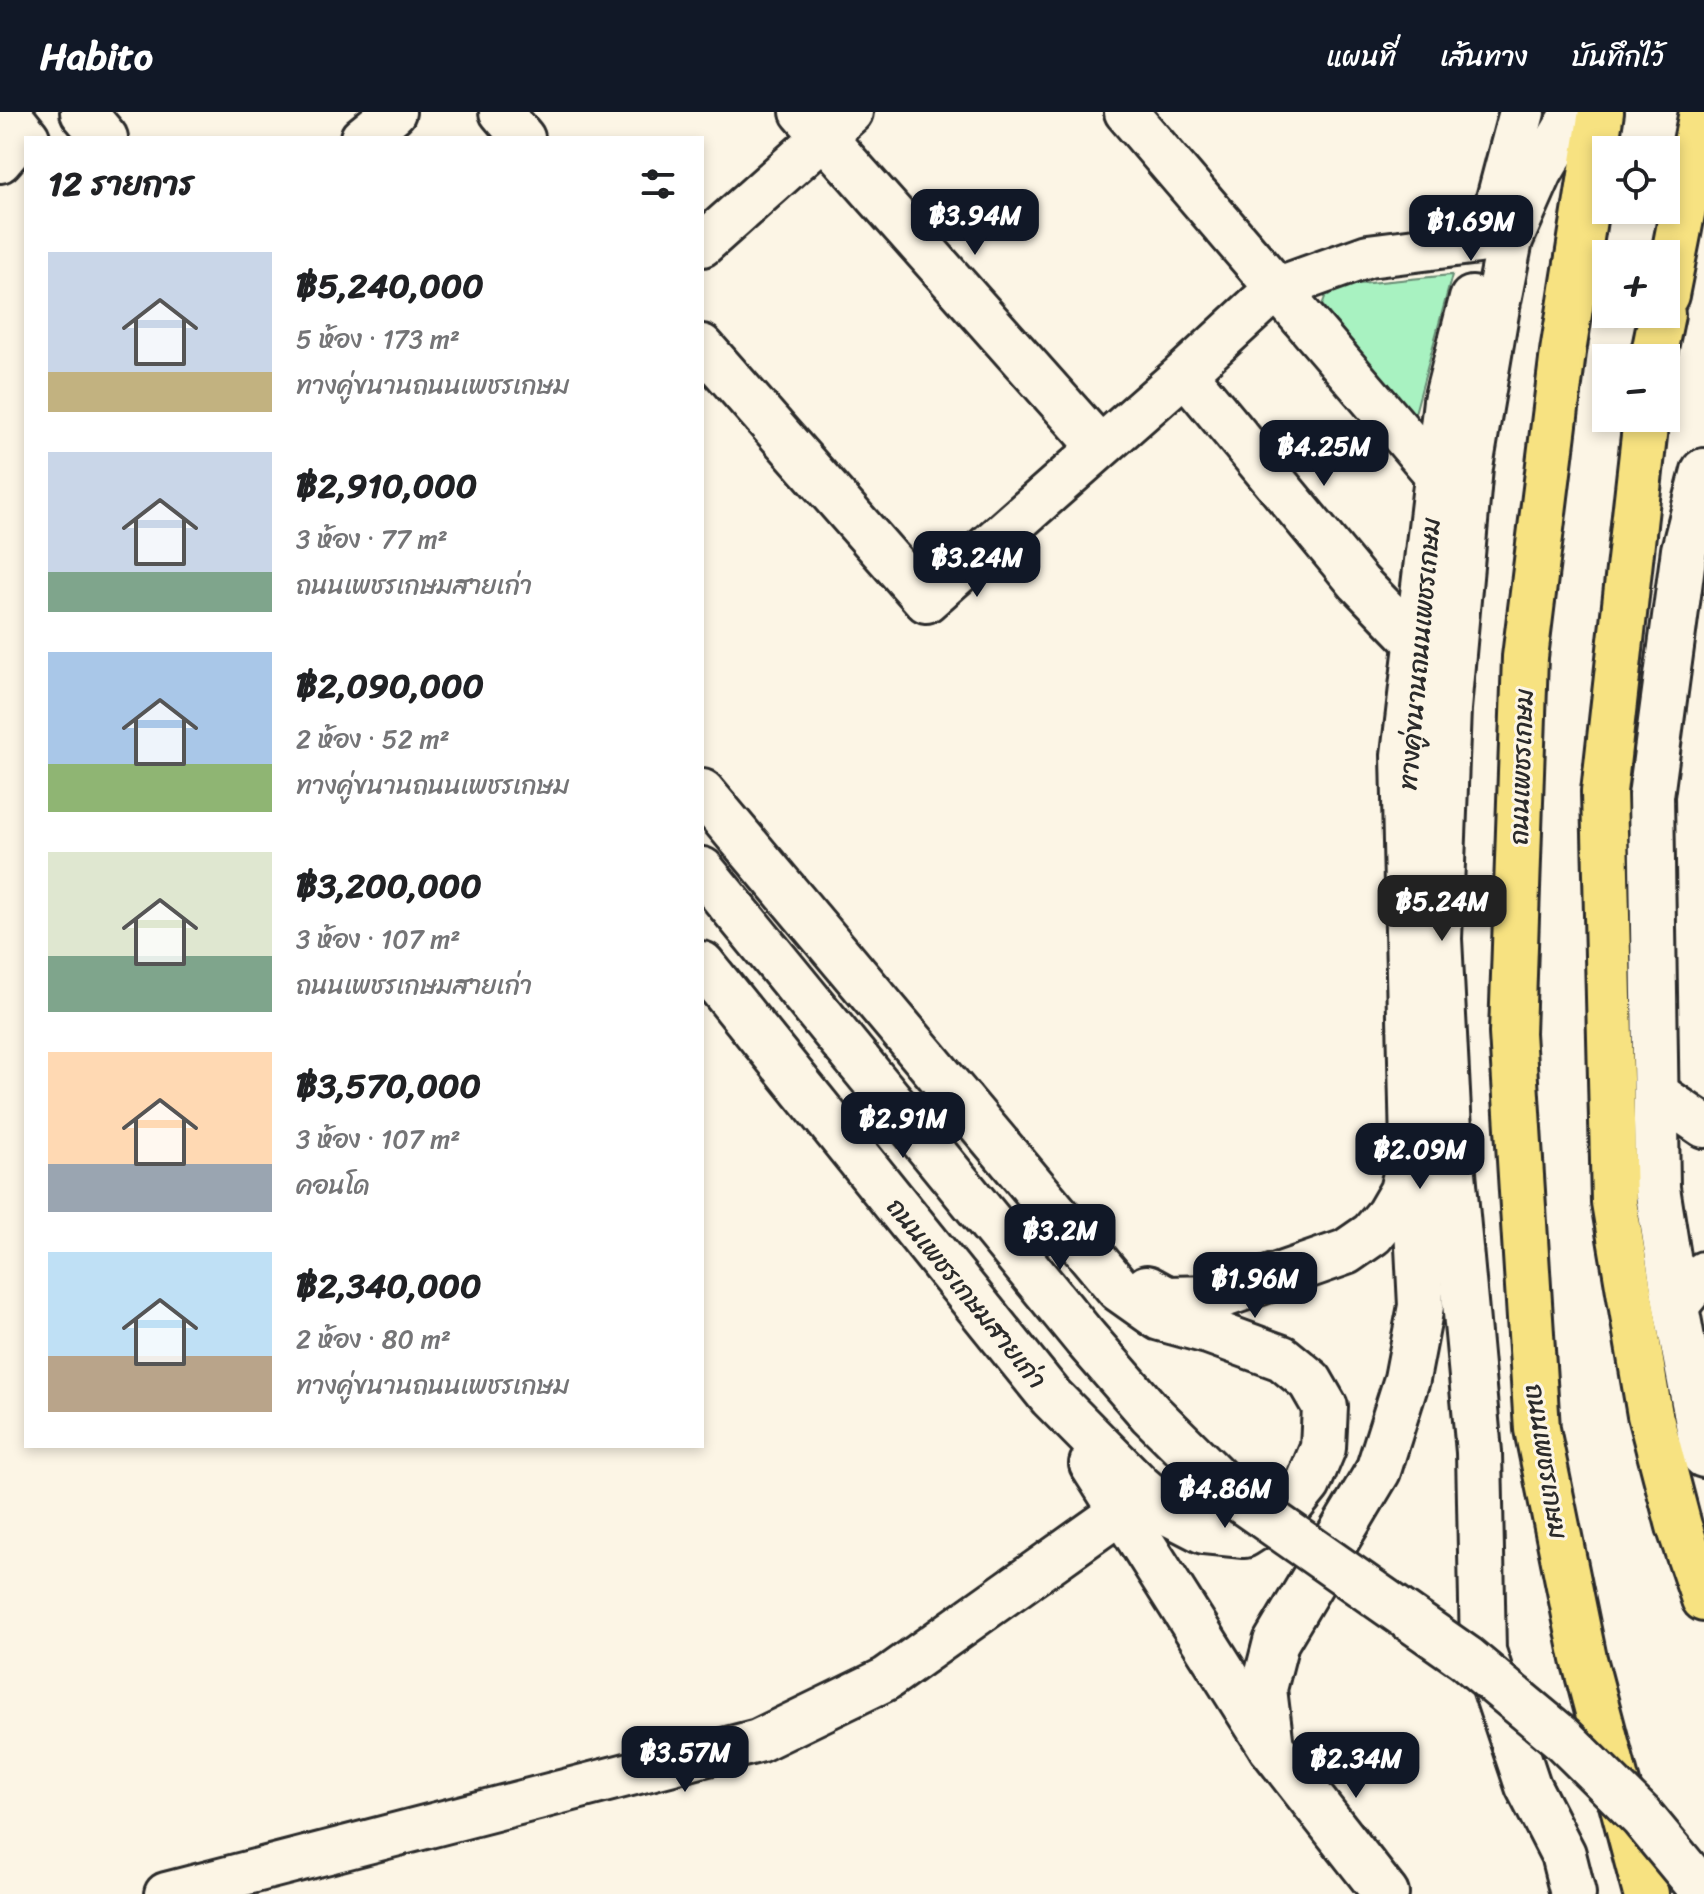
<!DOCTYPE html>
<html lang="th">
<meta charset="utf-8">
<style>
body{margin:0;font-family:Sriracha,"Playpen Sans Thai",sans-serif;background:#f6f6f6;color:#202124;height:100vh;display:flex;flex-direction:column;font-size:30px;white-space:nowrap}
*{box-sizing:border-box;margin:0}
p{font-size:26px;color:#757577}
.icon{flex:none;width:44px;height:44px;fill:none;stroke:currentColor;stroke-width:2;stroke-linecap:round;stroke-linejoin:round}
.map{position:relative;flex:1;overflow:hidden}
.panel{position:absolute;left:24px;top:24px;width:680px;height:1312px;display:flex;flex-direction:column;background:#fff;border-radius:0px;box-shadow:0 4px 12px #0003}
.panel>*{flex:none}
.fabs{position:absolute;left:1592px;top:24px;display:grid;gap:16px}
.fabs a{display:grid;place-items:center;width:88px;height:88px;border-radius:0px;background:#fff;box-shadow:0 4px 12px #0003;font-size:40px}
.price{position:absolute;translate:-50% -68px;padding:0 18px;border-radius:16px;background:#111827;color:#fff;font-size:26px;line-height:52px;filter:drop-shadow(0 2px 4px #0008)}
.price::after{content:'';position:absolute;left:50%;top:48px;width:24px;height:18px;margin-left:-12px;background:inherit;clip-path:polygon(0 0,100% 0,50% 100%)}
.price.current{background:#222;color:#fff}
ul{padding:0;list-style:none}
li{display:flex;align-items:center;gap:24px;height:200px;padding:0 24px}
li span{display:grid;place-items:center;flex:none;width:224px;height:160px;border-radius:0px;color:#555}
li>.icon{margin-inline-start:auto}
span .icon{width:96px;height:96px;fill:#fffc;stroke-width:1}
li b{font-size:34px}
h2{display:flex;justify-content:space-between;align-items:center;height:96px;padding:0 24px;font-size:34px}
header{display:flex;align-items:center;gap:48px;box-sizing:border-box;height:112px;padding:0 40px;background:#111827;color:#fff}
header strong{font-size:38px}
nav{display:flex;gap:44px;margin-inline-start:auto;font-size:28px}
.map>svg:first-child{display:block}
.green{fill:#a8f2c1;stroke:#6a8e76;stroke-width:2}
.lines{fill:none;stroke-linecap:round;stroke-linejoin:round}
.street-casing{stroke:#2b2b2b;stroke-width:48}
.secondary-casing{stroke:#2b2b2b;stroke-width:50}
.highway-casing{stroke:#2b2b2b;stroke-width:50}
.street{stroke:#fcf5e5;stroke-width:42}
.secondary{stroke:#fcf5e5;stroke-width:44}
.highway{stroke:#f7e281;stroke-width:44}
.secondary-bridge-casing{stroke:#2b2b2b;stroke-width:50;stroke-linecap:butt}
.secondary-bridge{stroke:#fcf5e5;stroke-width:44}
.labels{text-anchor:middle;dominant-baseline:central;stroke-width:6;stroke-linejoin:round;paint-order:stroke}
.street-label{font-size:26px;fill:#2b2b2b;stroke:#fcf5e5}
</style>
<header>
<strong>Habito</strong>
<nav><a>แผนที่</a><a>เส้นทาง</a><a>บันทึกไว้</a></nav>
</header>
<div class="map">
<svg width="1704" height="1782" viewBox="0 0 1704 1782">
<rect width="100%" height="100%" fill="#fcf5e5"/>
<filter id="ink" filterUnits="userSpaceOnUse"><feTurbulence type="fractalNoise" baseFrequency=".0125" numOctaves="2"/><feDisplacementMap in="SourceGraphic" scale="16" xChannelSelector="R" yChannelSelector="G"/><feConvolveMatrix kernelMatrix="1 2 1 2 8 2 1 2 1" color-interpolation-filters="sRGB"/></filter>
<g filter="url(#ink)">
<!-- green -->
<polygon class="green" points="1452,163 1414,305 1322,193 1329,175"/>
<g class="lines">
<defs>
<g id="street">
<polyline points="501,0 523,26"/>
<polyline points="802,0 1099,334"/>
<polyline points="1126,0 1436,362"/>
<polyline points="362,26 394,0"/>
<polyline points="0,49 23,22"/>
<polyline points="702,133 851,0"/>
<polyline points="702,234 926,489 1185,261 1276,177 1368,144 1487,129"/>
<polyline points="1185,261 1359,471 1417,531"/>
<polyline points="1656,981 1704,1014"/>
<polyline points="1676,1195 1704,1161"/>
<polyline points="166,1782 758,1629 886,1567 1122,1399"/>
</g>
<g id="secondary">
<polyline points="6,0 27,26"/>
<polyline points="83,0 105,26"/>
<polyline points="1489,125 1522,0"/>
<polyline points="1704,359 1684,438 1651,684 1657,1076 1676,1195 1704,1343"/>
<polyline points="702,680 1119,1177 1160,1206 1211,1220 1282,1246 1310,1269 1325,1295 1323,1336 1308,1372 1291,1393 1244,1423 1204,1419 1173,1403 1140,1375 1051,1285 702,852"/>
<polyline points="702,758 859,950"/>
<polyline points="1147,1176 1167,1187 1215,1186 1346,1140 1372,1122 1388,1103 1402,1079 1409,1050"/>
<polyline points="1092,1352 1271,1635 1386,1782"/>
<polyline points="1271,1635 1264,1577 1276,1530 1378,1359 1407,1267 1421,1194 1413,1035 1404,643 1446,289 1472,187"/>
<polyline points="1573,1782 1563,1742 1528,1674 1483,1539 1479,1340 1449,1018 1439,827 1448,597 1470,355 1498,189 1510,128 1540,60 1569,11 1582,0"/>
</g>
<g id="highway">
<polyline points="1601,0 1563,240 1525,545 1512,921 1537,1317 1584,1547 1646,1782"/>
<polyline points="1666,183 1702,0"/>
<polyline points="1653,246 1662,202"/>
<polyline points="1646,306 1604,680 1614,1090 1650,1303 1679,1414 1704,1487"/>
</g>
</defs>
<!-- street casing -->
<use href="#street" class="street-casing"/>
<!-- secondary casing -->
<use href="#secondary" class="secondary-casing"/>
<!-- highway casing -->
<use href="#highway" class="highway-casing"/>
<!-- street -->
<use href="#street" class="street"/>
<!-- secondary -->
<use href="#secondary" class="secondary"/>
<!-- highway -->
<use href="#highway" class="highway"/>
<defs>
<polyline id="secondary-bridge" points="859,950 1085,1226 1151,1302 1232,1382 1466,1546 1562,1626 1642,1705 1704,1780"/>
</defs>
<!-- secondary-bridge casing -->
<use href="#secondary-bridge" class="secondary-bridge-casing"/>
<!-- secondary-bridge -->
<use href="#secondary-bridge" class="secondary-bridge"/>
</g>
</g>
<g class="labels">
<!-- street labels -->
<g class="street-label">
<text transform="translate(1419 542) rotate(-85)">ทางคู่ขนานถนนเพชรเกษม</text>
<text transform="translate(1521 655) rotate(-88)">ถนนเพชรเกษม</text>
<text transform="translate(967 1181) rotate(51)">ถนนเพชรเกษมสายเก่า</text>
<text transform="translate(1547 1349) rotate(81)">ถนนเพชรเกษม</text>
</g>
</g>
</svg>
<div class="fabs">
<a><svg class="icon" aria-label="locate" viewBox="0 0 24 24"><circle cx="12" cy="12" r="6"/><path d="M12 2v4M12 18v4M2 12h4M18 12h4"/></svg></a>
<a>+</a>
<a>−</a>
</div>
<b class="price" style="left:975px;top:145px">฿3.94M</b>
<b class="price" style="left:1471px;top:151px">฿1.69M</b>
<b class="price" style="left:1324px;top:376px">฿4.25M</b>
<b class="price" style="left:977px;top:487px">฿3.24M</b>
<b class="price current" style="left:1442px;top:831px">฿5.24M</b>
<b class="price" style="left:903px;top:1048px">฿2.91M</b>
<b class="price" style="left:1420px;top:1079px">฿2.09M</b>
<b class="price" style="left:1060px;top:1160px">฿3.2M</b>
<b class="price" style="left:1255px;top:1208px">฿1.96M</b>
<b class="price" style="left:1225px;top:1418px">฿4.86M</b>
<b class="price" style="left:685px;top:1682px">฿3.57M</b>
<b class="price" style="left:1356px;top:1688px">฿2.34M</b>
<section class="panel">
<h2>12 รายการ<svg class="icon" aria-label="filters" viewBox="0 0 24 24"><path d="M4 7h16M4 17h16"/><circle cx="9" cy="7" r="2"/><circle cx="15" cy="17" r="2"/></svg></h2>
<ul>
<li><span style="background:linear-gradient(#c9d6e8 75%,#c2b280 0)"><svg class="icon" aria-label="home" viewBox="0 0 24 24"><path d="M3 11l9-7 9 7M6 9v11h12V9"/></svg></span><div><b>฿5,240,000</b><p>5 ห้อง · 173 m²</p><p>ทางคู่ขนานถนนเพชรเกษม</p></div></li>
<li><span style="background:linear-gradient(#c9d6e8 75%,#7fa58c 0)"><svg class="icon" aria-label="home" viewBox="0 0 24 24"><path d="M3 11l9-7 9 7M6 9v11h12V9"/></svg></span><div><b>฿2,910,000</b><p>3 ห้อง · 77 m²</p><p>ถนนเพชรเกษมสายเก่า</p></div></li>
<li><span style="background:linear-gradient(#a9c7e8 70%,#8fb573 0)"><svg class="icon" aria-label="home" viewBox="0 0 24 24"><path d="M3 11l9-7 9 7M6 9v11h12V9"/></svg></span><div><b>฿2,090,000</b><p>2 ห้อง · 52 m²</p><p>ทางคู่ขนานถนนเพชรเกษม</p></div></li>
<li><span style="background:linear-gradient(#dfe7d0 65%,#7fa58c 0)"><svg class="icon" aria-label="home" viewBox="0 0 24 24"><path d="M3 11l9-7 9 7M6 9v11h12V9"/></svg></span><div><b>฿3,200,000</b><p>3 ห้อง · 107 m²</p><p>ถนนเพชรเกษมสายเก่า</p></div></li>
<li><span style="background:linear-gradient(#ffd9b3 70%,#9aa5b1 0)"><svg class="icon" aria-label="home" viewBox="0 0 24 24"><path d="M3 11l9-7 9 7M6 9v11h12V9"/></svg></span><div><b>฿3,570,000</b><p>3 ห้อง · 107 m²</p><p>คอนโด</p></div></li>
<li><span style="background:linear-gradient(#bfe0f5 65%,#b9a48a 0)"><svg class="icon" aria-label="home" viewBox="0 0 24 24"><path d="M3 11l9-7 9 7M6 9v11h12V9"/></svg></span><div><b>฿2,340,000</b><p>2 ห้อง · 80 m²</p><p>ทางคู่ขนานถนนเพชรเกษม</p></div></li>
</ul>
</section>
</div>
